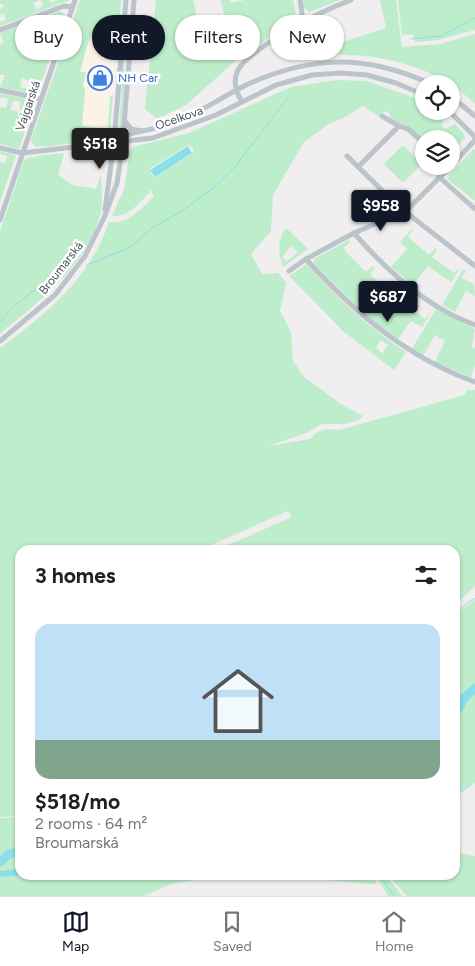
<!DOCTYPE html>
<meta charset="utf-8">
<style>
body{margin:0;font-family:Figtree,sans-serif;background:#f6f6f6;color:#202124;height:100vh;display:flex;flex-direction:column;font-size:19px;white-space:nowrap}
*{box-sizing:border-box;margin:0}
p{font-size:16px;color:#757577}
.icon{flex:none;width:28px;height:28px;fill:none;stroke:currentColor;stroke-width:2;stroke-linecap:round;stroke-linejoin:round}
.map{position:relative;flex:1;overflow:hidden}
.side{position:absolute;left:15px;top:545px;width:445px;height:335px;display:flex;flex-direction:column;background:#fff;border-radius:15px;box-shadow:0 1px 4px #0004}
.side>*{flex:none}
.top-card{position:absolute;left:15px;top:15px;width:445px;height:45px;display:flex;gap:10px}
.fabs{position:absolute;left:415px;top:75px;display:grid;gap:10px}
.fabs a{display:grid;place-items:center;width:45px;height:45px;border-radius:50%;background:#fff;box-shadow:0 1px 4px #0004;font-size:25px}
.price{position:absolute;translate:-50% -42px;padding:0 11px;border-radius:5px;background:#111827;color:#fff;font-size:16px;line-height:32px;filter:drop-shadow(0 1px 2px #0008)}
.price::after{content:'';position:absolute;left:50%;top:30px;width:15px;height:11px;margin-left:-8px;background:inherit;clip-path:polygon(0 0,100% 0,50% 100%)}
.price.on{background:#222;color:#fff}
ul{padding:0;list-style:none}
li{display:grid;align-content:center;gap:10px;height:265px;padding:0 20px}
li+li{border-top:1px solid #e0e0e0}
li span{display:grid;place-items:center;height:155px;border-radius:15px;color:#555}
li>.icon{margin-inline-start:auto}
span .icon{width:90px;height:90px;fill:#fffc;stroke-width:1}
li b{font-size:21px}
h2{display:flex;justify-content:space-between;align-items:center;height:60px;padding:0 20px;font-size:21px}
.tag{padding:0 18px;border-radius:22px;background:#fff;box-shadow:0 1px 4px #0004;font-size:18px;line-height:45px}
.tag.on{background:#111827;color:#fff}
.menu{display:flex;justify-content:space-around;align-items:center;height:70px;border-top:1px solid #e0e0e0;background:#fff;font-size:14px;color:#757577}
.menu a{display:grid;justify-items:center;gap:2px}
.menu .on{color:#111827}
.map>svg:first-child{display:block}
.commercial{fill:#fbf3e7}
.green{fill:#bdedcb;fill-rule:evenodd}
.water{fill:#8bdfe9}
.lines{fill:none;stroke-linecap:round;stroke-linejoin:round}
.stream{stroke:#8bdfe9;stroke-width:1}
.river{stroke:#8bdfe9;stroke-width:9}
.minor{stroke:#bac4ca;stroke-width:5}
.labels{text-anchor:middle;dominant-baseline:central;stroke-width:5;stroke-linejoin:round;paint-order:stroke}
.shop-label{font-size:12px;fill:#366cbe;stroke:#fff;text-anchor:start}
.street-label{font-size:12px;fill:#47535a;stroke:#fff}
</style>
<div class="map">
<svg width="475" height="896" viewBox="0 0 475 896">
<rect width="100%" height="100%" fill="#f0eeee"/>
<!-- commercial -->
<polygon class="commercial" points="95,30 119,31 115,83 113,95 110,97 108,129 82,126 85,90 83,84 86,73 80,72 88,43"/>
<!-- green -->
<g class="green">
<polygon points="0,0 40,0 33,3 37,10 44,4 40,0 49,0 50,3 57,0 70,0 0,26 0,22 6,20 4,14 0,15 0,9 4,8 3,4 0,4"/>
<path d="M80 0H121L119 31 95 30 88 43 80 71 86 73 83 84 85 90 82 126 108 129 110 97 113 95 110 129C104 139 47 149 35 146L31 141 32 137Z"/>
<polygon points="156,0 193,0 198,21 211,18 211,16 224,15 221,0 230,0 231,3 245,0 293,0 296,15 287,24 247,54 242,55 186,105 157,119 145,109"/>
<polygon points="303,0 340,0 309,12 303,7"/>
<path d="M380 0H396L402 47 440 44 475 34V104C433 62 365 49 306 57L322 44 328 32 338 29 343 42 386 28Z"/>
<polygon points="398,0 475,0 475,30 438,40 415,42 413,34 402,35"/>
<path d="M60 11 65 15 37 95 0 87 5 75H0V45L4 42 0 33ZM22 78 36 83 35 90 20 87Z"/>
<polygon points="124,55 125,80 121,127 119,127"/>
<path d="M337 80 366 81 418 99 424 102V111L440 112 444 121 441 125 445 129 455 124 464 134 465 138 451 152V139H424L404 125 392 120 389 113 384 111 381 118 363 106 342 119 330 123 304 142 273 195 271 231 251 254 262 274 278 273 286 283 280 311 291 332 293 361 304 377 341 404 363 416 359 420 345 424H321L306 433 269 446 310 439C318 429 325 428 339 430L465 395 467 390H475V586L455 605V550H217L292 517 288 511 200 550H20V816L0 817V348C47 314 90 278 109 222 128 225 142 208 154 196L151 190C141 202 128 218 112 216L124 190 130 151 133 147 189 133 291 87ZM188 145 193 148V153L154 178 149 169Z"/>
<path d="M0 93 35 101 19 149 0 144V107L6 108 8 99 1 97 0 99ZM14 100 20 102V112L10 110Z"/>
<polygon points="403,145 422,164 403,183 384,164"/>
<polygon points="473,149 475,150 475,201 447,179"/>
<polygon points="0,151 16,155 0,202 0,162 5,163 7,156 0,154"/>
<path d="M64 153 58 175 72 185 96 189 101 174C101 186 103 201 101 212 88 265 39 301 0 334V232L24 160 31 157 36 158V156Z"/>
<path d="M286 228 308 249 283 267C278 254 277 239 286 228ZM291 246 298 252 287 261 282 257Z"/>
<polygon points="412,229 413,230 408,237 429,255 435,248 437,250 432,257 454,273 460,268 451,282 428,266 413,285 391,267 407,249 400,242"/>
<polygon points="349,240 350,242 344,247 345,251 366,272 373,266 375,268 370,274 394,297 401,290 403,292 399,299 401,302 425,319 432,312 422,327 411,321 398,339 367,316 320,270 314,263 314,259"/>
<path d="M307 264C337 298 368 327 406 352L394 370 343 331 289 276ZM381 340 388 345 382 354 376 347Z"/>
<polygon points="463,269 466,270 462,278 474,284 475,296 466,291 455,312 442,305"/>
<polygon points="436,309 475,329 472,347 475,348 475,365 471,377 435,362 445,341 435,335 423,356 412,349"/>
<polygon points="475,600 475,783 455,797 455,614"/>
<polygon points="20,817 20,869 17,866 16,869 0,871 0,818"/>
<polygon points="455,839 460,853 475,856 475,896 407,896 388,875 455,875"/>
<polygon points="29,875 374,875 376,884 302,878 208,878 171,884 144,896 0,896 0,877"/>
<polygon points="386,875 402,896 388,896 376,876"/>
</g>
<!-- water -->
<g class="water">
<polygon points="188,146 192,153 155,177 150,170"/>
<polygon points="17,866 20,869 20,875 29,875 0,877 0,871 16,869"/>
</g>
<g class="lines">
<!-- stream -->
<g class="stream">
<polyline points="411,39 441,36 475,18"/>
<polyline points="87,265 129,248 152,228 182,211 212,189 234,168 290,95"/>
<path d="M0 322C14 304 40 283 62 276"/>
<polyline points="455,615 458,610 475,598"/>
<polyline points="9,854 20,841"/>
<polyline points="379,875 394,896"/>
</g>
<!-- river -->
<g class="river">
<polyline points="455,712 460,707 463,699 475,688"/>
<polyline points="0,862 9,854 20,851"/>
</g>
<!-- minor -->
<g class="minor">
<polyline points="300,0 303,20"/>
<polyline points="0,30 64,6 73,7"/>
<polyline points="0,90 41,99"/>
<polyline points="451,96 475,116"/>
<path d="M242 102C236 92 232 81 238 70 243 61 253 54 260 49 289 27 318 13 351 0"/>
<polyline points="449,111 475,137"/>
<polyline points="382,116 399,126"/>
<polyline points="125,121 131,129 142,131"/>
<path d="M122 137C139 130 159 129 177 122 200 112 221 98 244 86 310 55 365 54 431 84"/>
<polyline points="0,148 22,153 153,138 216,115 276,85 312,75 341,73 367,75 396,83 424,95"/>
<polyline points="347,156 398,206 475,266"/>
<polyline points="451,166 475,140"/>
<polyline points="358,167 399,126 408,129 424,143"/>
<polyline points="439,177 475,209"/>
<polyline points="105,210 114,141 126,0"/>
<polyline points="0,220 75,0"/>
<path d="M354 233C386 270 428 308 475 325"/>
<path d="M306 259C354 312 406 357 475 382"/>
<polyline points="289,271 306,259 354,233 406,211 451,166"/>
<polyline points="0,341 55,295 85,256 104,218 117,183 122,150 134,0"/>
</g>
</g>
<!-- icons -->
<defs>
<symbol id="shop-ring" viewBox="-11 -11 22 22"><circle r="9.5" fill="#fff" stroke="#3f7fe0" stroke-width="1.5"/><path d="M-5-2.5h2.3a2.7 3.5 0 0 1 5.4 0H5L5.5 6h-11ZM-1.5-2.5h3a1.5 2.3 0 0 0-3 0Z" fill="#3f7fe0"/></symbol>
</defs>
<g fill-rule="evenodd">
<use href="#shop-ring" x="86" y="64" width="28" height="28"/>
</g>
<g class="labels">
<!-- shop labels -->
<g class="shop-label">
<text x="118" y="78">NH Car</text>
</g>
<!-- street labels -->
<g class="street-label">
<text transform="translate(28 106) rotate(-71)">Vajgarská</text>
<text transform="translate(179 118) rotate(-19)">Ocelkova</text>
<text transform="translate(61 268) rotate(-52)">Broumarská</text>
</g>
</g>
</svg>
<div class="fabs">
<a><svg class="icon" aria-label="locate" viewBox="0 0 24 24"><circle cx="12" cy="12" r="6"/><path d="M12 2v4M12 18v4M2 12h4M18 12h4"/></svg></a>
<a><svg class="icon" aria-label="layers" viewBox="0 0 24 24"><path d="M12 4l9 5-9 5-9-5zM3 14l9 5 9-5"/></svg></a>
</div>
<b class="price on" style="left:100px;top:170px">$518</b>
<b class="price" style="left:381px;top:232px">$958</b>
<b class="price" style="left:388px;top:323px">$687</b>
<div class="top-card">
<a class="tag">Buy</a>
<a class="tag on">Rent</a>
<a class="tag">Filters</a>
<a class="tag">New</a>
</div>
<section class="side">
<h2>3 homes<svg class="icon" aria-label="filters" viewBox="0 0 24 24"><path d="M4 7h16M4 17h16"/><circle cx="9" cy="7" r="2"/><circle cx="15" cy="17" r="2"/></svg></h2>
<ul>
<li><span style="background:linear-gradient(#bfe0f5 75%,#7fa58c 0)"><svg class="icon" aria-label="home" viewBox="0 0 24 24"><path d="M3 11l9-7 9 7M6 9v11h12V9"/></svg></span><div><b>$518/mo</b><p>2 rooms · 64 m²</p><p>Broumarská</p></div></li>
</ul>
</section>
</div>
<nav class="menu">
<a class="on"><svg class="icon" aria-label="map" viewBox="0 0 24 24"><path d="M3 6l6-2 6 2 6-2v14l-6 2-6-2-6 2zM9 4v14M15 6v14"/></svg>Map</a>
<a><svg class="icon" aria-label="saved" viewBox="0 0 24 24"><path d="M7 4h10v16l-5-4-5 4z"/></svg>Saved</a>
<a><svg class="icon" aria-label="home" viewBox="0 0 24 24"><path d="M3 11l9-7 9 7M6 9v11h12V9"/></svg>Home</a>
</nav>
